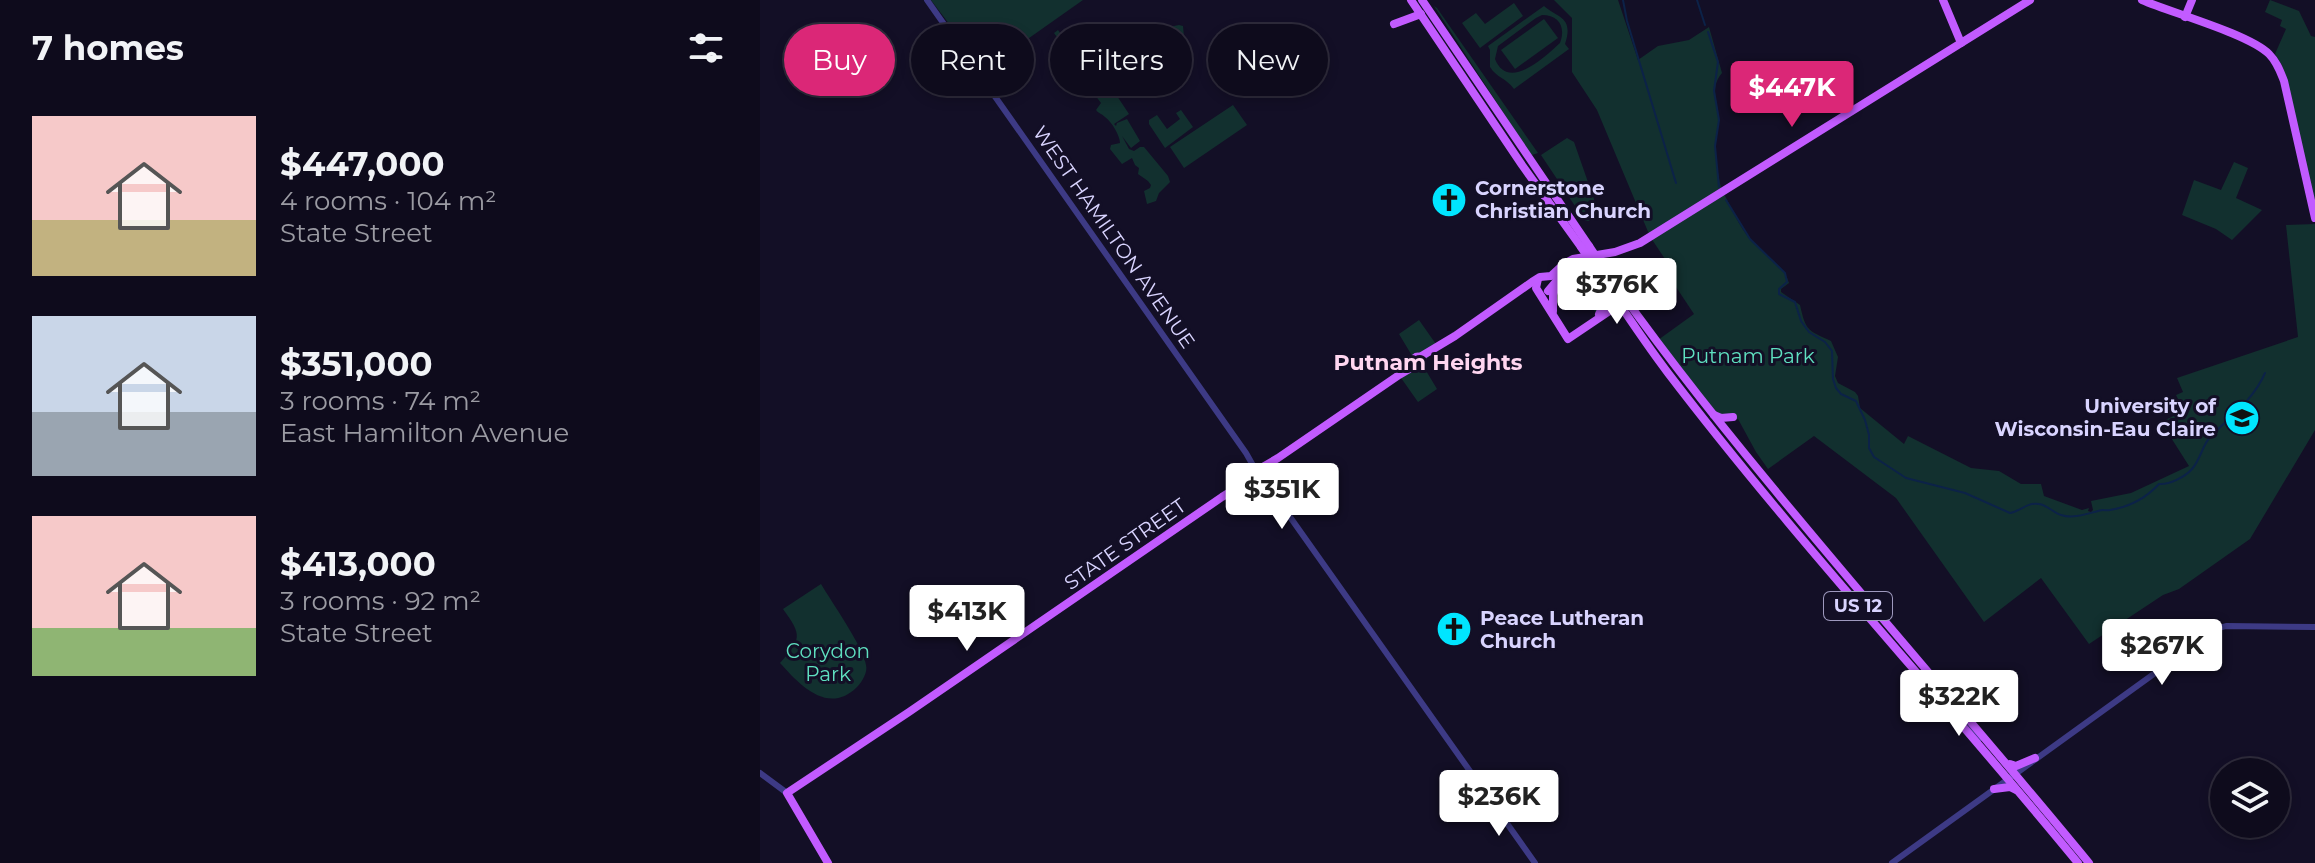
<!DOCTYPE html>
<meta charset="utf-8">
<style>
body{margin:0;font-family:Montserrat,sans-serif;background:#1c1929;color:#f1f3f6;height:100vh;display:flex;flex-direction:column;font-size:30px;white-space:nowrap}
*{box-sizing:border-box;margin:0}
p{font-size:26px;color:#9b9ba3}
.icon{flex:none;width:44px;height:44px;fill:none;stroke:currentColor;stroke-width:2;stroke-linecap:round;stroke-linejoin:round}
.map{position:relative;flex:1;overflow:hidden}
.panel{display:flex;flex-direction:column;background:#0e0b1c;width:760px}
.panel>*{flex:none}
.banner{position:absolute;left:24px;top:24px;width:760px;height:72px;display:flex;gap:16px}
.fabs{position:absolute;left:1450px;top:758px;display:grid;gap:16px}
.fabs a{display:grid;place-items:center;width:80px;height:80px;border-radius:50%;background:#0e0b1c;box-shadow:0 4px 12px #0003,0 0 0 2px #2e2b3b;font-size:40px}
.price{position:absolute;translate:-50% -68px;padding:0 18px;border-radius:8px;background:#fff;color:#222;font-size:26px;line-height:52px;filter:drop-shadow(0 2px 4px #0008)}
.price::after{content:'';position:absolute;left:50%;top:48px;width:24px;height:18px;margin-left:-12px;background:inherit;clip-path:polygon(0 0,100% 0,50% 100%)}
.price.on{background:#db2777;color:#fff}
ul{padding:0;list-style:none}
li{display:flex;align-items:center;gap:24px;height:200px;padding:0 32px}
li span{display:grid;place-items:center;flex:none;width:224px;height:160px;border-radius:0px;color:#555}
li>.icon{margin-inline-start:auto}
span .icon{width:96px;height:96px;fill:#fffc;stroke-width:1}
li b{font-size:34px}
h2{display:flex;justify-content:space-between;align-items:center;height:96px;padding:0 32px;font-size:34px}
.tag{padding:0 28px;border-radius:36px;background:#0e0b1c;box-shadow:0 4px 12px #0003,0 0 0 2px #2e2b3b;font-size:28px;line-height:72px}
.tag.on{background:#db2777;color:#fff}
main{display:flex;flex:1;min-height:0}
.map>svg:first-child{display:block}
.green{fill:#12302f;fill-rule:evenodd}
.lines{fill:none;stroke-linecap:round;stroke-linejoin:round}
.stream{stroke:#0c2248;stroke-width:2}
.minor{stroke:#3d3a85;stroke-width:6}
.major{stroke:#c25bff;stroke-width:8}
.major-bridge{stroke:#c25bff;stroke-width:8}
.labels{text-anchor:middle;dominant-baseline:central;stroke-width:6;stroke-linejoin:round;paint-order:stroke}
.shield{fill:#130f26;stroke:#9e99be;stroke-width:2}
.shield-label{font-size:18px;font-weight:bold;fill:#d9d4ff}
.poi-label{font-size:20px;font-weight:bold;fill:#d9d4ff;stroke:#130f26;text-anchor:start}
.street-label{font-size:20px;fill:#d9d4ff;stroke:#130f26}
.park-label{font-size:20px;fill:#5fe0c0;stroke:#130f26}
.neighbourhood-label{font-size:22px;font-weight:bold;fill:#ffd6f0;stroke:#130f26}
</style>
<main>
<section class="panel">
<h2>7 homes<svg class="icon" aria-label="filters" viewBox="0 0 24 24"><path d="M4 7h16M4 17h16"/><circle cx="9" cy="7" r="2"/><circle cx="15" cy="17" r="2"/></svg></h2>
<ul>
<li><span style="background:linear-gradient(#f6c9c9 65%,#c2b280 0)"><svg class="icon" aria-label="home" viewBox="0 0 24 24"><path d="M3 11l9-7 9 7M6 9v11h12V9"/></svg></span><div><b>$447,000</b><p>4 rooms · 104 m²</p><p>State Street</p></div></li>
<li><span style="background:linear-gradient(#c9d6e8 60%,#9aa5b1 0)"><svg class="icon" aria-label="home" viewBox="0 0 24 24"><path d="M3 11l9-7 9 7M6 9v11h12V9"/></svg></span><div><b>$351,000</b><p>3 rooms · 74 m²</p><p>East Hamilton Avenue</p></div></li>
<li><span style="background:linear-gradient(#f6c9c9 70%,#8fb573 0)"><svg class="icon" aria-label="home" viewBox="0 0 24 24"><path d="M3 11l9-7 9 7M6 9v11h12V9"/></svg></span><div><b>$413,000</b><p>3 rooms · 92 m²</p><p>State Street</p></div></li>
</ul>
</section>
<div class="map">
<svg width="1555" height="863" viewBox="0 0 1555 863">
<rect width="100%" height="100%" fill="#130f26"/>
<!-- green -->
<g class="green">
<polygon points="171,0 323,0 224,70"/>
<path d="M794 0H858L878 60 898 46 929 40 949 27 962 73C948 89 960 104 959 123 958 130 956 136 956 143 955 158 958 173 961 188L889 234 837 110 812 72V18Z"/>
<polygon points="1510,0 1539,11 1551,36 1555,37 1555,203 1526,77 1522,65 1515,54 1526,29 1520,26 1522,20 1505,12"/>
<polygon points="754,3 763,16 720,48 702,23 716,13 725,24"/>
<polygon points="674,6 677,8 778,153 772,155 769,152"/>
<path d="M784 6C798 18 814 17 805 44L809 49 754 89C746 78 737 78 730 67V50L728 46ZM782 15C799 15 806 27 800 43 785 57 748 92 735 59L738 46 776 18Z"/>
<polygon points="784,19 798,38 755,69 741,50"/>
<path d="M419 25 423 26 424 37 418 57 357 96 369 114 354 124 356 126 357 123 367 119 380 141 371 148 362 136 369 149 374 151 380 147H384L408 176 410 182 399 193 396 201 387 204 384 191 390 188 391 185 388 181 378 174 379 168 375 165 372 158 362 164 350 149 351 145 360 143C360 136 352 122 345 117 342 114 338 113 336 110L341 103 320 75V69L294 33 298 30 324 67 334 70 338 75 353 68C360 47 364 17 394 37L409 27Z"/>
<polygon points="473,105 487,125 424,168 410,147"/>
<polygon points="421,110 433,127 405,148 389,124 389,120 397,115 407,129 420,119 416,113"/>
<polygon points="807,138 814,142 836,205 826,212 830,221 825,221 781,155"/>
<polygon points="1474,162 1488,168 1476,198 1502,210 1472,240 1456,229 1422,215 1434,180 1461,190"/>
<path d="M964 194C972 209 979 226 990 239 1002 253 1024 265 1029 283L1021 289V292L1040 305C1046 332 1048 330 1071 341L1078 357 1075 376 1078 383 1095 392 1098 396 1100 408 1144 444 1148 436 1211 468 1239 471 1261 484H1281L1284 496 1322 510 1329 508 1328 511 1331 512 1333 510 1331 501 1371 493 1429 466 1401 422 1424 411 1416 395 1423 392 1417 378 1538 337 1526 225 1555 224V430L1490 539 1419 589 1403 595 1329 644 1281 578 1224 622 1136 498 1054 436 1008 469 996 452 978 419 961 418 898 340 934 314 900 263 905 259 891 238Z"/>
<path d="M823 263C830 271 845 288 843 300 842 305 838 309 836 313L825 298 814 305 799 286C803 275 811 265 823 263Z"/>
<polygon points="659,320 678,347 662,364 677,389 658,402 639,375 654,359 639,334"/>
<path d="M61 584C71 601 104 648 106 665 108 672 102 682 97 687 68 716 39 684 20 663 42 639 42 635 23 609Z"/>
</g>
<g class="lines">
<!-- stream -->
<g class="stream">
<polyline points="863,0 867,21 916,183"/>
<polyline points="937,0 945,25"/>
<polyline points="948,32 958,62 954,91 959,120 955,146 959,187"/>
<path d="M966 200 990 239 1025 273 1027 282 1019 289V294L1035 302 1041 321 1049 332 1065 342 1072 351 1073 379 1076 388 1081 394 1096 401 1105 420 1109 435V448L1114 457 1146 478 1205 493 1250 513C1261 511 1267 502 1279 504 1287 505 1294 513 1301 515 1313 519 1326 514 1338 511 1346 509 1342 511 1350 510 1369 507 1386 498 1399 484 1409 485 1425 477 1432 469 1441 459 1442 445 1451 436 1470 417 1494 399 1505 373"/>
</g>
<!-- minor -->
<g class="minor">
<polyline points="167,0 486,453 495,469"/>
<polyline points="502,474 518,500 775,863"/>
<polyline points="1171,684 1220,738"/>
<polyline points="0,773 27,793"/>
<polyline points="1132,863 1456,629 1466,626 1555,627"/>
</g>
<!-- major -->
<g class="major">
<polyline points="651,0 762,165 821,247"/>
<polyline points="662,0 829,246"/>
<polyline points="1183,0 1201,43"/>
<path d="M1382 0C1412 13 1489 34 1509 54 1517 62 1520 71 1524 81L1555 218"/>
<polyline points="1425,17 1432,0"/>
<polyline points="634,24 661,14"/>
<path d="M843 267C895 342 951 413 1009 483 1114 611 1224 735 1329 863"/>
<path d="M835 268C859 303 882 339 908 373 1037 542 1183 698 1318 863"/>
<polyline points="778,279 776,288 808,339 857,306 860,302"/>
<polyline points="788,291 810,265"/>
<polyline points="793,311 793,295 797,284"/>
<polyline points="839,314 845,302 843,280"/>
<circle cx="658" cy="361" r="4.5"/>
<polyline points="660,357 695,336 772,282 780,277 791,276 804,264 813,259 855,252 880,243 1270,0"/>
<polyline points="954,415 961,418 973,417"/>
<circle cx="498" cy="472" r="4.5"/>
<polyline points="501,468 518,458 639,375 656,365"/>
<polyline points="1250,764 1256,766 1275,758"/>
<polyline points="1234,789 1250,787 1256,790"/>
<polyline points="68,863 27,793 149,712 462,497 496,476"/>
</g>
<!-- major-bridge -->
<g class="major-bridge">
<polyline points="829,246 843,267"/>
<polyline points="821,247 835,268"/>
</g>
</g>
<!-- icons -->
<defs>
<symbol id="church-disc" viewBox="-11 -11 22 22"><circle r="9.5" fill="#00e5ff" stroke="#130f26"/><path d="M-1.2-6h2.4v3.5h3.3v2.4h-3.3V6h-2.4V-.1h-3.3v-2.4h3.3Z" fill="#111"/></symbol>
<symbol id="university-disc" viewBox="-11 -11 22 22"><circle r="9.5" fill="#00e5ff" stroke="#130f26"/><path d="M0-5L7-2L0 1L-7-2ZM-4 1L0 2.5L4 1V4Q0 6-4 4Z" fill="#111"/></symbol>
</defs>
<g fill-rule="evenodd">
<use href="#church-disc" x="669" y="180" width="40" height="40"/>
<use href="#university-disc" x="1462" y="398" width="40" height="40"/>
<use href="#church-disc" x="674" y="609" width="40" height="40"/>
</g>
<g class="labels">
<!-- shield labels -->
<rect class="shield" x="1064" y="592" width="68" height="28" rx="6"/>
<g class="shield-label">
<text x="1098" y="606">US 12</text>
</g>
<!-- poi labels -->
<g class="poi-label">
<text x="715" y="188">Cornerstone<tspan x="715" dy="23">Christian Church</tspan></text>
<text x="1456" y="406" text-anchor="end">University of<tspan x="1456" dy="23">Wisconsin-Eau Claire</tspan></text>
<text x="720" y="618">Peace Lutheran<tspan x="720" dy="23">Church</tspan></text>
</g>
<!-- street labels -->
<g class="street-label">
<text transform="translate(354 237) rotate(55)">WEST HAMILTON AVENUE</text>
<text transform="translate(365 544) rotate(-35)">STATE STREET</text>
</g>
<!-- park labels -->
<g class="park-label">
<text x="988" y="356">Putnam Park</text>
<text x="68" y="651">Corydon<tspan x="68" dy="23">Park</tspan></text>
</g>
<!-- neighbourhood labels -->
<g class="neighbourhood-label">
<text x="668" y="362">Putnam Heights</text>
</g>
</g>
</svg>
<div class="fabs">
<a><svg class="icon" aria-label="layers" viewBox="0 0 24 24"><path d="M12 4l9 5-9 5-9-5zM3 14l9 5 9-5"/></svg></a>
</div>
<b class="price on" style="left:1032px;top:129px">$447K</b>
<b class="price" style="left:857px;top:326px">$376K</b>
<b class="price" style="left:522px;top:531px">$351K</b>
<b class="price" style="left:207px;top:653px">$413K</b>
<b class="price" style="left:1402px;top:687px">$267K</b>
<b class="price" style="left:1199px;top:738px">$322K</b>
<b class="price" style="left:739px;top:838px">$236K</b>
<div class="banner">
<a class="tag on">Buy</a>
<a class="tag">Rent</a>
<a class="tag">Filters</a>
<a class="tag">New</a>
</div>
</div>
</main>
